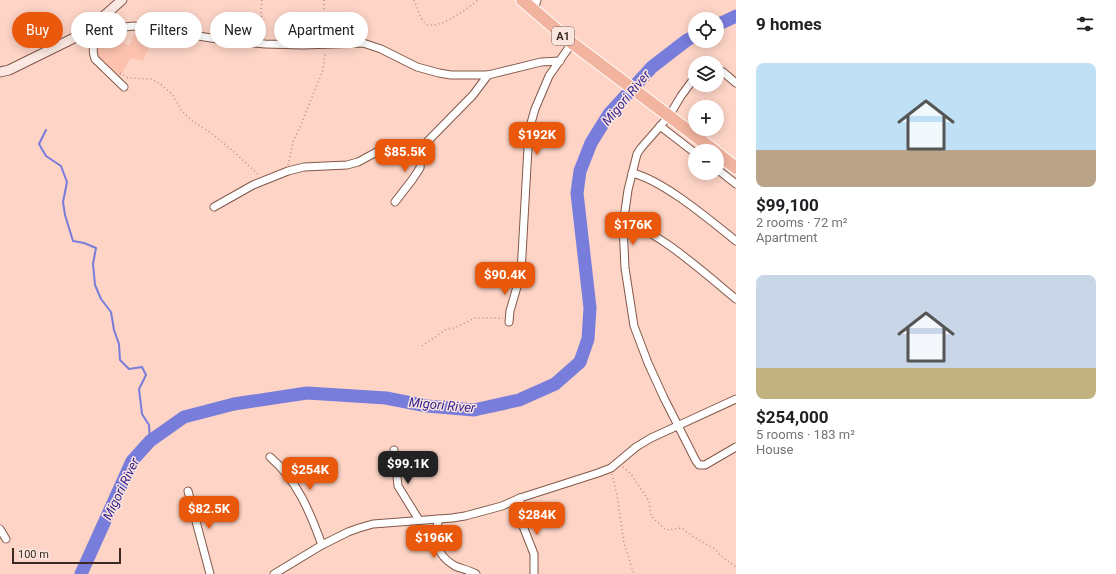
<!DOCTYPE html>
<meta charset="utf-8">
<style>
body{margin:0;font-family:Roboto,sans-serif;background:#f6f6f6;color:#202124;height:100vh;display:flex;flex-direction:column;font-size:15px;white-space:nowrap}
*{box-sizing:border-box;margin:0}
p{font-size:13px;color:#757577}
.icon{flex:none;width:22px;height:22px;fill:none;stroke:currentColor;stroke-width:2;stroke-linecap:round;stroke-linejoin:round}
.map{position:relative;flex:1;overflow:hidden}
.sheet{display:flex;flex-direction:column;background:#fff;width:380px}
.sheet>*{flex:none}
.top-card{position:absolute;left:12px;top:12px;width:380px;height:36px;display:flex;gap:8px}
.buttons{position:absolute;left:688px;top:12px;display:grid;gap:8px}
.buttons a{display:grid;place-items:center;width:36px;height:36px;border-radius:50%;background:#fff;box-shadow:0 2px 10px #0003;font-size:20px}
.scale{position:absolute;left:12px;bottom:10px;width:109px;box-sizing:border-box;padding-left:4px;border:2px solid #3c2923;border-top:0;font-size:11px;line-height:14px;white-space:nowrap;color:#3c2923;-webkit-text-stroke:3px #fbe6df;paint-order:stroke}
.price{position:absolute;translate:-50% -34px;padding:0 9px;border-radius:8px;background:#ea580c;color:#fff;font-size:13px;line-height:26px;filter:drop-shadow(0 1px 2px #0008)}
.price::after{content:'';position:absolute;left:50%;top:24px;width:12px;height:9px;margin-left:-6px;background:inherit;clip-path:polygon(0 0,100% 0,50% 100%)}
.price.selected{background:#222;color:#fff}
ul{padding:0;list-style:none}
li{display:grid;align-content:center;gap:8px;height:212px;padding:0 20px}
li span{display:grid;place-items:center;height:124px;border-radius:8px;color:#555}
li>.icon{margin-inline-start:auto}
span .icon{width:72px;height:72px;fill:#fffc;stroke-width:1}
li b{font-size:17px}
h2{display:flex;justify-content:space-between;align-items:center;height:48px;padding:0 20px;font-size:17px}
.tag{padding:0 14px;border-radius:18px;background:#fff;box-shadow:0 2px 10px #0003;font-size:14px;line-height:36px}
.tag.selected{background:#ea580c;color:#fff}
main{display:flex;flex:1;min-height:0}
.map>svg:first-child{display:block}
.built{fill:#fcc2ae}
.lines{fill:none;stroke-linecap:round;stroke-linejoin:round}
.stream{stroke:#787cda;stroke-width:2}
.river{stroke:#787cda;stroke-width:13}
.street-casing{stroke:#835849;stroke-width:9}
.secondary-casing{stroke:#835849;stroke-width:11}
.highway-casing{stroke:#fff;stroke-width:14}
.path{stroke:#b29186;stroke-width:1.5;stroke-dasharray:1 3;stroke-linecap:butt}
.street{stroke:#fff;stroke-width:7}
.secondary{stroke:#fbe8e2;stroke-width:9}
.highway{stroke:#f3b49f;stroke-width:12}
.labels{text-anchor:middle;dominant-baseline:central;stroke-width:3;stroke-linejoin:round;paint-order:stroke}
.shield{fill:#fbe6df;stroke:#75625b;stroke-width:1}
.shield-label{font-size:11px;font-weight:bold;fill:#3c2923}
.water-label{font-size:13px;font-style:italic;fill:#2f1d8c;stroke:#fbe6df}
</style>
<main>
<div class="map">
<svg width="736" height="574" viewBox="0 0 736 574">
<rect width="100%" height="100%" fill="#fdd4c6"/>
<!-- built -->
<polygon class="built" points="136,30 153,37 143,61 131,58 116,83 93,63 90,56 91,52 98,45 103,47 108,40 111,42 114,37 129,46"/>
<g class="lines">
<!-- stream -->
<polyline class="stream" points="46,130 39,144 46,156 61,166 67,182 63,202 65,215 73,241 84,243 96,248 93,264 95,285 101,299 111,312 114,330 119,344 120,360 129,369 142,367 146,375 139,389 142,414 149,425 150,441"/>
<!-- river -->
<g class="river">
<polyline points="717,25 736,16"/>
<polyline points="81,574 132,461 150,441 184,417 234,404 307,393 386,398 427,406 474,410 519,400 555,384 580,362 588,339 590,308 577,193 580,171 591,143 609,114 652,67 687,40 695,36"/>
</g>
<defs>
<g id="street">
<polyline points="534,10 537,0"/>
<polyline points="92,26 100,34 124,27 134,26 224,40 265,44 303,45 363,43 381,49 417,67 439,73 451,75 488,75 541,62 560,61"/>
<path d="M100 34C94 43 91 48 95 59L124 87"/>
<polyline points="717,70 723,72 736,83"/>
<polyline points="695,77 681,96 669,116 641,148 637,154 628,190 623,225 625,268 634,326 648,363 664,398 696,461 699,465 705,465 736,447"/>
<polyline points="660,126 695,153"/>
<polyline points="717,169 736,184"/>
<path d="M632 173C663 180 711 221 736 241"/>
<polyline points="395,202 412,180 420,168 422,147"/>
<polyline points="214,207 253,185 288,171 304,167 347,165 358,162 384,148 398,145 406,144 422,147 473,95 488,75"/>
<path d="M623 225C646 219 717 284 736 299"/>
<polyline points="509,322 510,311 521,273 528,148 531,123 535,109 549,76 572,43"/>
<polyline points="394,450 398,486 419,520"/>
<path d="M270 457C297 480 310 512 322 545"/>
<polyline points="188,491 210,574"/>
<polyline points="520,498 519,516 534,554 534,574"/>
<path d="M439 519C432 538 436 555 455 566 462 569 469 570 476 574"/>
<polyline points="0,529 6,539"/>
<polyline points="274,574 322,545 348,532 359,528 373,524 452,518 465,516 502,506 520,498 598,473 611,468 636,447 651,438 736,399"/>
</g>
<polyline id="secondary" points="0,72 9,70 76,37 96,23 122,0"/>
<g id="highway">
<polyline points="522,0 572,43 669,116 715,151"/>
<polyline points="717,153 736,168"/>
</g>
</defs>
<!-- street casing -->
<use href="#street" class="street-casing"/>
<!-- secondary casing -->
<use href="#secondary" class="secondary-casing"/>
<!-- highway casing -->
<use href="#highway" class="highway-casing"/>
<!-- path -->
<g class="path">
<polyline points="262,0 261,10 264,38"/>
<polyline points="324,0 325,38"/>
<path d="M414 0C417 7 420 18 425 23 436 33 469 7 478 0"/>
<polyline points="120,73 128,78 151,79 159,83 172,94 181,110 191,120 211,133 233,151 260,176"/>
<polyline points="288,165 293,142 300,127 323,70 325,52"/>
<polyline points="422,346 445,330 454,328 475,318 503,318"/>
<polyline points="623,467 631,474 649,501 651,516 666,530 682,528 692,536 715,549 721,556 736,567"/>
<polyline points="612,474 617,495 624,543 634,574"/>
</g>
<!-- street -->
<use href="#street" class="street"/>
<!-- secondary -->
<use href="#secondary" class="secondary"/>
<!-- highway -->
<use href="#highway" class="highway"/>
</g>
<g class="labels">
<!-- shield labels -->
<rect class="shield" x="552" y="27" width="22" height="18" rx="3"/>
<g class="shield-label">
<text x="563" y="36">A1</text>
</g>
<!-- water labels -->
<g class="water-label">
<text transform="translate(626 98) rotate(-50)">Migori River</text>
<text transform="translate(442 405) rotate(5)">Migori River</text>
<text transform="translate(121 489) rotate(-64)">Migori River</text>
</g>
</g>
</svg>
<div class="buttons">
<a><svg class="icon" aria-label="locate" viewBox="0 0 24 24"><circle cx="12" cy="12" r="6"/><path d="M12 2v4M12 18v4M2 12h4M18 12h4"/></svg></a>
<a><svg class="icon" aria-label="layers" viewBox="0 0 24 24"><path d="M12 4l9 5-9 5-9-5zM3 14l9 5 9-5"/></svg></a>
<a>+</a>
<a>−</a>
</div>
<div class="scale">100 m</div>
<b class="price" style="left:537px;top:156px">$192K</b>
<b class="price" style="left:405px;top:173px">$85.5K</b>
<b class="price" style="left:633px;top:246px">$176K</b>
<b class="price" style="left:505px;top:296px">$90.4K</b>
<b class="price selected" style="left:408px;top:485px">$99.1K</b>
<b class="price" style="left:310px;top:491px">$254K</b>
<b class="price" style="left:209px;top:530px">$82.5K</b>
<b class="price" style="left:537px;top:536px">$284K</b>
<b class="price" style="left:434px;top:559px">$196K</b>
<div class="top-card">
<a class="tag selected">Buy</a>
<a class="tag">Rent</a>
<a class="tag">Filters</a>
<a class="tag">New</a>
<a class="tag">Apartment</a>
</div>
</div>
<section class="sheet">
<h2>9 homes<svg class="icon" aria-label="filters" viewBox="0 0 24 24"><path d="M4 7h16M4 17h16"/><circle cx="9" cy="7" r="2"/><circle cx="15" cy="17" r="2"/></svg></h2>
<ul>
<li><span style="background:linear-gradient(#bfe0f5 70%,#b9a48a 0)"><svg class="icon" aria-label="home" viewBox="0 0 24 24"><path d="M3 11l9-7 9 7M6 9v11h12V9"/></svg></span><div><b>$99,100</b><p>2 rooms · 72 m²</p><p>Apartment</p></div></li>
<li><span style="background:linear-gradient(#c9d6e8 75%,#c2b280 0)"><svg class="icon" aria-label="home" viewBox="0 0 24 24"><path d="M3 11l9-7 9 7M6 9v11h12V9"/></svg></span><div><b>$254,000</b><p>5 rooms · 183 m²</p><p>House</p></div></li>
</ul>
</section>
</main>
